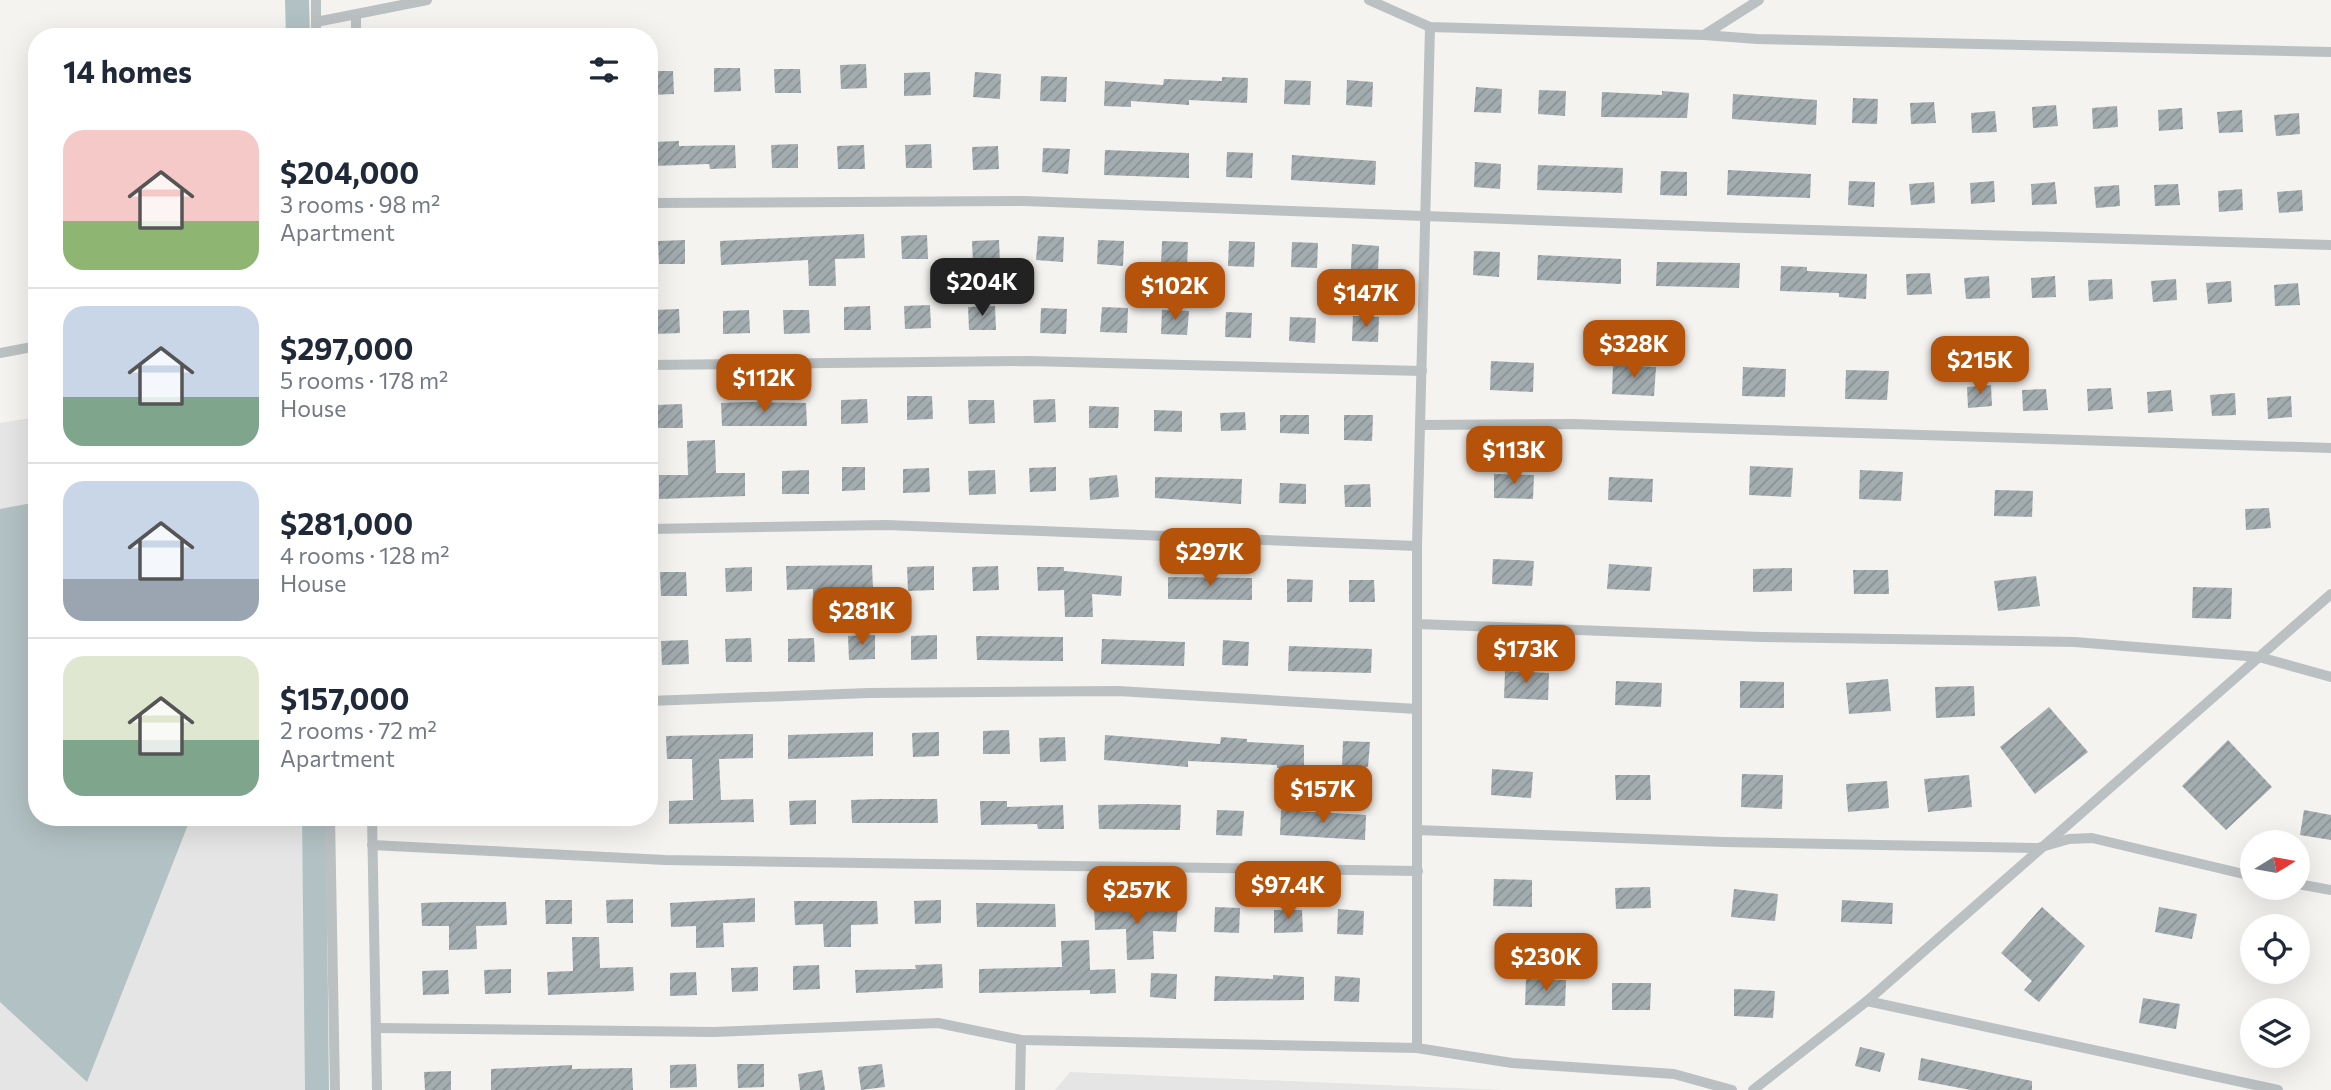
<!DOCTYPE html>
<meta charset="utf-8">
<style>
body{margin:0;font-family:Commissioner,sans-serif;background:#f2f2f3;color:#1f2937;height:100vh;display:flex;flex-direction:column;font-size:26px;white-space:nowrap}
*{box-sizing:border-box;margin:0}
p{font-size:23px;color:#747a83}
.icon{flex:none;width:38px;height:38px;fill:none;stroke:currentColor;stroke-width:2;stroke-linecap:round;stroke-linejoin:round}
.map{position:relative;flex:1;overflow:hidden}
.drawer{position:absolute;left:28px;top:28px;width:630px;height:798px;display:flex;flex-direction:column;background:#fff;border-radius:28px;box-shadow:0 7px 28px #0002}
.drawer>*{flex:none}
.needle{width:46px;rotate:79deg}
.fabs{position:absolute;left:2240px;top:830px;display:grid;gap:14px}
.fabs a{display:grid;place-items:center;width:70px;height:70px;border-radius:50%;background:#fff;box-shadow:0 7px 28px #0002;font-size:35px}
.price{position:absolute;translate:-50% -60px;padding:0 16px;border-radius:14px;background:#b45309;color:#fff;font-size:23px;line-height:46px;filter:drop-shadow(0 2px 4px #0008)}
.price::after{content:'';position:absolute;left:50%;top:42px;width:21px;height:16px;margin-left:-10px;background:inherit;clip-path:polygon(0 0,100% 0,50% 100%)}
.price.selected{background:#222;color:#fff}
ul{padding:0;list-style:none}
li{display:flex;align-items:center;gap:21px;height:175px;padding:0 35px}
li+li{border-top:2px solid #e0e1e3}
li span{display:grid;place-items:center;flex:none;width:196px;height:140px;border-radius:21px;color:#555}
li>.icon{margin-inline-start:auto}
span .icon{width:84px;height:84px;fill:#fffc;stroke-width:1}
li b{font-size:30px}
h2{display:flex;justify-content:space-between;align-items:center;height:84px;padding:0 35px;font-size:30px}
.map>svg:first-child{display:block}
.built{fill:#e4e5e4}
.water{fill:#b2c1c3}
.lines{fill:none;stroke-linecap:round;stroke-linejoin:round}
.canal{stroke:#b2c1c3;stroke-width:24}
.building{fill:url(#building-hatch)}
.service{stroke:#bbc0c2;stroke-width:10}
</style>
<div class="map">
<svg width="2331" height="1090" viewBox="0 0 2331 1090">
<defs>
<pattern id="building-hatch" width="6" height="6" patternUnits="userSpaceOnUse" patternTransform="scale(1.75)"><rect width="6" height="6" fill="#a3acaf"/><path d="M-1 1l2-2M0 6l6-6M5 7l2-2" fill="none" stroke="#889194"/></pattern>
</defs>
<rect width="100%" height="100%" fill="#f4f3f0"/>
<!-- built -->
<g class="built">
<polygon points="37,417 37,817 302,817 308,1090 0,1090 0,423"/>
<polygon points="1070,1072 1503,1090 1055,1090"/>
</g>
<!-- water -->
<polygon class="water" points="37,502 37,817 191,817 87,1082 0,1002 0,509"/>
<g class="lines">
<!-- canal -->
<g class="canal">
<polyline points="297,0 298,37"/>
<polyline points="314,817 317,1090"/>
</g>
</g>
<!-- building -->
<g class="building">
<polygon points="866,64 867,88 841,89 840,65"/>
<polygon points="714,68 740,68 741,91 714,92"/>
<polygon points="774,69 800,69 801,93 775,93"/>
<polygon points="649,71 673,71 674,94 649,95"/>
<polygon points="930,72 931,95 904,96 904,73"/>
<polygon points="975,72 1001,74 1000,99 973,97"/>
<polygon points="1041,76 1067,77 1066,102 1040,101"/>
<polygon points="1222,77 1248,78 1247,103 1189,100 1189,105 1131,101 1131,107 1104,106 1105,81 1163,85 1164,79 1222,81"/>
<polygon points="1285,80 1311,81 1310,105 1284,104"/>
<polygon points="1347,80 1373,82 1372,107 1346,105"/>
<polygon points="1476,87 1502,89 1501,113 1474,112"/>
<polygon points="1539,90 1566,91 1565,116 1538,114"/>
<polygon points="1662,91 1689,93 1687,118 1601,117 1602,92 1662,95"/>
<polygon points="1733,94 1817,100 1816,125 1732,119"/>
<polygon points="1853,98 1878,99 1877,124 1852,123"/>
<polygon points="1934,102 1936,123 1911,124 1910,103"/>
<polygon points="2056,105 2058,126 2033,128 2032,107"/>
<polygon points="2117,106 2118,127 2093,129 2092,108"/>
<polygon points="2182,108 2183,129 2159,131 2158,110"/>
<polygon points="2242,110 2243,132 2219,133 2217,112"/>
<polygon points="1995,111 1997,132 1972,133 1971,113"/>
<polygon points="2299,113 2300,134 2276,136 2274,115"/>
<polygon points="679,141 679,146 735,145 736,168 710,169 709,164 653,166 652,142"/>
<polygon points="798,144 798,168 772,168 771,145"/>
<polygon points="931,144 932,168 906,168 905,145"/>
<polygon points="864,145 865,169 838,169 837,146"/>
<polygon points="998,146 999,169 973,170 972,147"/>
<polygon points="1043,148 1070,149 1068,174 1042,172"/>
<polygon points="1105,150 1189,153 1189,178 1104,175"/>
<polygon points="1227,152 1253,153 1252,178 1226,177"/>
<polygon points="1292,155 1376,161 1375,185 1291,180"/>
<polygon points="1475,162 1501,164 1500,189 1474,187"/>
<polygon points="1538,165 1623,168 1622,193 1537,190"/>
<polygon points="1728,170 1811,174 1810,198 1727,195"/>
<polygon points="1661,171 1687,172 1687,196 1660,195"/>
<polygon points="1849,181 1875,182 1874,207 1848,205"/>
<polygon points="1994,181 1995,202 1971,204 1970,183"/>
<polygon points="1934,182 1935,203 1911,205 1909,184"/>
<polygon points="2055,182 2057,204 2032,205 2031,184"/>
<polygon points="2178,184 2180,205 2155,206 2154,185"/>
<polygon points="2119,185 2120,206 2096,208 2094,187"/>
<polygon points="2242,189 2243,210 2219,212 2218,191"/>
<polygon points="2302,190 2303,211 2279,213 2277,192"/>
<polygon points="864,234 865,258 835,259 836,286 809,286 808,260 721,265 720,241"/>
<polygon points="927,235 928,259 902,259 901,236"/>
<polygon points="1038,236 1064,237 1063,262 1036,260"/>
<polygon points="685,240 685,264 659,264 658,241"/>
<polygon points="999,240 1000,264 973,264 972,241"/>
<polygon points="1098,240 1124,241 1123,266 1097,264"/>
<polygon points="1162,241 1188,242 1187,267 1161,266"/>
<polygon points="1229,241 1255,242 1254,267 1228,266"/>
<polygon points="1292,242 1318,243 1317,268 1291,267"/>
<polygon points="1352,244 1379,246 1378,270 1351,269"/>
<polygon points="1474,251 1500,252 1499,277 1473,275"/>
<polygon points="1538,255 1621,259 1621,284 1537,280"/>
<polygon points="1657,262 1740,263 1739,288 1656,286"/>
<polygon points="1781,266 1807,267 1807,271 1867,274 1866,299 1839,297 1839,293 1780,291"/>
<polygon points="1930,273 1932,294 1907,295 1906,274"/>
<polygon points="1989,276 1990,298 1966,299 1964,278"/>
<polygon points="2055,276 2056,297 2032,298 2031,278"/>
<polygon points="2112,279 2113,299 2089,301 2088,280"/>
<polygon points="2176,279 2177,300 2153,302 2151,281"/>
<polygon points="2231,281 2232,302 2208,304 2206,283"/>
<polygon points="2298,283 2300,305 2275,306 2274,285"/>
<polygon points="930,305 931,328 905,329 904,306"/>
<polygon points="870,306 871,330 844,330 844,307"/>
<polygon points="995,306 996,330 969,330 968,307"/>
<polygon points="1102,307 1128,308 1127,333 1100,332"/>
<polygon points="1041,308 1067,309 1066,334 1040,333"/>
<polygon points="679,309 680,333 654,334 653,310"/>
<polygon points="749,310 750,333 723,334 723,311"/>
<polygon points="783,310 809,310 810,333 784,334"/>
<polygon points="1162,310 1189,311 1187,335 1161,334"/>
<polygon points="1226,312 1252,313 1251,338 1225,337"/>
<polygon points="1353,316 1379,317 1378,342 1352,341"/>
<polygon points="1290,317 1316,318 1315,343 1289,341"/>
<polygon points="1491,361 1534,363 1533,392 1490,390"/>
<polygon points="1613,365 1656,367 1654,396 1612,394"/>
<polygon points="1743,367 1786,369 1785,397 1742,396"/>
<polygon points="1846,370 1889,371 1887,400 1845,399"/>
<polygon points="1991,385 1992,406 1968,408 1967,387"/>
<polygon points="2111,388 2113,409 2088,411 2087,389"/>
<polygon points="2046,389 2048,410 2023,411 2022,390"/>
<polygon points="2171,390 2173,411 2148,413 2147,392"/>
<polygon points="2235,393 2236,415 2212,416 2210,395"/>
<polygon points="907,396 932,396 933,419 907,420"/>
<polygon points="2291,396 2292,417 2268,419 2267,398"/>
<polygon points="867,399 868,423 841,424 841,400"/>
<polygon points="1055,399 1056,422 1034,423 1033,400"/>
<polygon points="968,400 994,400 995,423 969,424"/>
<polygon points="748,402 806,403 807,426 722,426 721,403"/>
<polygon points="682,404 683,428 656,428 656,405"/>
<polygon points="1089,406 1119,407 1118,428 1089,428"/>
<polygon points="1154,410 1182,411 1182,432 1154,431"/>
<polygon points="1245,412 1246,430 1221,431 1220,413"/>
<polygon points="1280,415 1309,415 1309,434 1280,433"/>
<polygon points="1344,415 1373,415 1372,441 1344,440"/>
<polygon points="715,440 716,473 745,473 745,496 659,499 659,475 688,475 687,441"/>
<polygon points="1750,466 1793,468 1791,497 1749,495"/>
<polygon points="842,467 865,467 865,490 842,491"/>
<polygon points="1056,467 1056,491 1030,492 1029,468"/>
<polygon points="929,468 930,492 903,493 903,469"/>
<polygon points="809,470 809,494 782,494 782,471"/>
<polygon points="995,470 996,494 969,495 968,471"/>
<polygon points="1860,470 1903,472 1901,501 1859,499"/>
<polygon points="1494,474 1534,475 1533,499 1494,498"/>
<polygon points="1117,475 1119,497 1090,500 1089,478"/>
<polygon points="1155,477 1242,479 1241,504 1155,498"/>
<polygon points="1609,477 1653,479 1652,502 1608,500"/>
<polygon points="1280,483 1306,484 1306,504 1279,503"/>
<polygon points="1370,484 1371,507 1345,507 1344,485"/>
<polygon points="1995,490 2033,491 2032,517 1994,516"/>
<polygon points="2269,508 2271,528 2246,530 2245,509"/>
<polygon points="1493,559 1534,561 1532,586 1492,584"/>
<polygon points="1609,564 1652,567 1650,591 1607,589"/>
<polygon points="872,565 873,589 841,589 842,615 814,615 813,589 787,590 786,566"/>
<polygon points="934,566 934,590 908,591 907,567"/>
<polygon points="998,566 999,590 973,591 972,567"/>
<polygon points="752,567 752,591 726,592 725,568"/>
<polygon points="1037,567 1064,567 1064,571 1122,576 1121,596 1092,594 1093,617 1065,617 1064,590 1038,591"/>
<polygon points="1792,568 1792,591 1753,592 1753,569"/>
<polygon points="1853,570 1888,570 1889,594 1854,594"/>
<polygon points="660,572 686,572 687,596 661,596"/>
<polygon points="2036,576 2040,606 1998,611 1994,581"/>
<polygon points="1168,577 1252,578 1252,600 1168,599"/>
<polygon points="1287,579 1313,580 1312,602 1287,602"/>
<polygon points="1349,580 1374,580 1375,602 1349,602"/>
<polygon points="2193,587 2232,588 2231,619 2192,618"/>
<polygon points="875,635 875,659 849,660 848,636"/>
<polygon points="937,635 937,659 911,660 911,636"/>
<polygon points="976,636 1063,637 1063,661 977,660"/>
<polygon points="751,638 752,662 726,662 725,639"/>
<polygon points="814,638 815,662 788,662 788,639"/>
<polygon points="1102,639 1185,642 1184,666 1101,664"/>
<polygon points="688,640 689,664 662,665 661,641"/>
<polygon points="1223,640 1249,642 1248,666 1222,665"/>
<polygon points="1289,646 1372,649 1371,673 1288,671"/>
<polygon points="1505,671 1549,673 1548,700 1504,698"/>
<polygon points="1888,679 1891,711 1849,714 1846,683"/>
<polygon points="1616,681 1662,683 1661,707 1615,705"/>
<polygon points="1740,681 1784,682 1784,708 1740,708"/>
<polygon points="1974,686 1975,716 1936,718 1935,687"/>
<polygon points="2049,707 2088,752 2035,794 2000,747"/>
<polygon points="1009,730 1010,754 983,754 983,731"/>
<polygon points="873,732 873,756 788,759 788,735"/>
<polygon points="939,732 939,756 913,757 912,733"/>
<polygon points="753,734 753,758 719,759 721,800 753,799 754,822 669,824 669,801 693,800 692,759 667,759 666,736"/>
<polygon points="1105,735 1220,744 1221,737 1247,739 1247,742 1304,745 1304,769 1277,768 1277,765 1188,761 1188,767 1104,760"/>
<polygon points="1065,737 1066,761 1040,762 1039,738"/>
<polygon points="2228,740 2272,787 2226,830 2182,786"/>
<polygon points="1343,741 1370,742 1368,767 1342,766"/>
<polygon points="1492,769 1533,772 1531,798 1491,795"/>
<polygon points="1742,774 1783,775 1782,809 1741,807"/>
<polygon points="1615,775 1650,775 1651,800 1616,800"/>
<polygon points="1969,775 1972,807 1928,812 1924,779"/>
<polygon points="1887,781 1889,808 1848,812 1846,784"/>
<polygon points="877,799 937,799 938,823 852,823 851,800"/>
<polygon points="816,800 816,824 790,825 789,801"/>
<polygon points="980,801 1007,801 1007,807 1063,805 1064,829 1038,829 1037,824 981,825"/>
<polygon points="1143,804 1181,805 1180,830 1099,829 1098,805"/>
<polygon points="1217,810 1244,811 1242,836 1216,835"/>
<polygon points="1281,810 1366,815 1365,840 1280,835"/>
<polygon points="2304,810 2331,815 2331,840 2300,835"/>
<polygon points="1494,879 1532,880 1532,907 1493,906"/>
<polygon points="1650,887 1651,908 1616,909 1615,888"/>
<polygon points="1734,889 1778,894 1775,921 1731,917"/>
<polygon points="755,898 755,922 723,923 724,947 696,948 696,926 671,927 670,903"/>
<polygon points="633,899 633,923 607,923 606,900"/>
<polygon points="545,900 572,900 572,924 546,924"/>
<polygon points="941,900 941,923 915,924 914,901"/>
<polygon points="1842,900 1893,903 1892,924 1841,922"/>
<polygon points="794,901 877,901 878,924 851,925 851,947 824,947 823,924 795,925"/>
<polygon points="447,902 506,902 507,925 476,926 477,949 449,950 449,926 422,926 421,903"/>
<polygon points="976,903 1055,904 1056,927 977,927"/>
<polygon points="1135,905 1178,907 1176,932 1153,931 1154,959 1127,960 1126,929 1095,930 1094,906"/>
<polygon points="1215,907 1240,908 1239,933 1214,932"/>
<polygon points="2042,907 2085,946 2039,1002 2024,990 2032,981 2001,953"/>
<polygon points="2159,907 2197,914 2192,939 2155,932"/>
<polygon points="1338,909 1364,911 1363,935 1337,934"/>
<polygon points="1274,910 1302,910 1303,932 1274,933"/>
<polygon points="572,937 599,937 600,968 633,967 634,991 548,995 547,972 573,971"/>
<polygon points="1089,940 1090,970 1115,969 1116,993 1090,994 1090,990 979,993 979,969 1062,967 1061,941"/>
<polygon points="942,964 943,988 856,993 855,970 916,969 915,965"/>
<polygon points="819,965 820,989 793,990 793,966"/>
<polygon points="758,967 758,991 732,992 731,968"/>
<polygon points="511,969 511,993 485,994 484,970"/>
<polygon points="448,970 449,994 423,995 422,971"/>
<polygon points="696,972 697,995 670,996 670,973"/>
<polygon points="1151,973 1177,974 1176,999 1150,997"/>
<polygon points="1273,975 1304,977 1304,1000 1214,1001 1215,976 1273,979"/>
<polygon points="1335,976 1360,978 1359,1002 1334,1001"/>
<polygon points="1526,979 1566,980 1565,1006 1525,1005"/>
<polygon points="1612,983 1651,983 1650,1010 1612,1010"/>
<polygon points="1734,989 1775,991 1773,1018 1734,1016"/>
<polygon points="2143,998 2180,1004 2176,1029 2139,1023"/>
<polygon points="1860,1047 1885,1053 1880,1072 1855,1066"/>
<polygon points="1921,1058 2032,1081 2032,1090 1971,1090 1918,1080"/>
<polygon points="696,1064 697,1087 670,1088 670,1065"/>
<polygon points="737,1064 764,1064 764,1087 738,1088"/>
<polygon points="882,1064 885,1087 861,1090 858,1067"/>
<polygon points="572,1065 572,1069 632,1068 633,1090 491,1090 491,1069"/>
<polygon points="822,1070 825,1090 800,1090 798,1074"/>
<polygon points="451,1071 451,1090 425,1090 424,1072"/>
</g>
<g class="lines">
<!-- service -->
<g class="service">
<polyline points="316,0 316,37"/>
<polyline points="1369,0 1430,27 1704,35 1757,39 2331,52"/>
<polyline points="356,15 356,37"/>
<polyline points="316,22 427,0"/>
<polyline points="1704,35 1759,0"/>
<polyline points="649,203 1024,201 1745,228 2331,245"/>
<polyline points="0,353 37,346"/>
<polyline points="649,365 1029,361 1422,371"/>
<polyline points="1421,425 1573,424 2331,448"/>
<polyline points="649,529 887,525 1417,546"/>
<polyline points="1417,624 1762,637 2075,642 2259,657 2331,677"/>
<polyline points="649,701 869,693 1118,691 1417,709"/>
<polyline points="330,817 335,1090"/>
<polyline points="372,817 377,1090"/>
<polyline points="1417,830 1724,842 2038,848 2069,839 2092,838 2252,876"/>
<polyline points="372,845 665,860 1418,871"/>
<polyline points="2298,884 2331,890"/>
<polyline points="1867,1001 2278,1090"/>
<polyline points="376,1028 713,1032 938,1023 1021,1040 1417,1048 1512,1063 1674,1074 1732,1090"/>
<polyline points="1417,1048 1417,546 1430,27"/>
<polyline points="1020,1090 1021,1040"/>
<polyline points="1753,1090 1867,1001 2331,594"/>
</g>
</g>
</svg>
<div class="fabs">
<a><svg class="needle" viewBox="-14 -14 28 28"><path d="M0-13l5 13h-10z" fill="#e53935"/><path d="M0 13l5-13h-10z" fill="#747a83"/></svg></a>
<a><svg class="icon" aria-label="locate" viewBox="0 0 24 24"><circle cx="12" cy="12" r="6"/><path d="M12 2v4M12 18v4M2 12h4M18 12h4"/></svg></a>
<a><svg class="icon" aria-label="layers" viewBox="0 0 24 24"><path d="M12 4l9 5-9 5-9-5zM3 14l9 5 9-5"/></svg></a>
</div>
<b class="price selected" style="left:982px;top:318px">$204K</b>
<b class="price" style="left:1175px;top:322px">$102K</b>
<b class="price" style="left:1366px;top:329px">$147K</b>
<b class="price" style="left:1634px;top:380px">$328K</b>
<b class="price" style="left:1980px;top:396px">$215K</b>
<b class="price" style="left:764px;top:414px">$112K</b>
<b class="price" style="left:1514px;top:486px">$113K</b>
<b class="price" style="left:1210px;top:588px">$297K</b>
<b class="price" style="left:862px;top:647px">$281K</b>
<b class="price" style="left:1526px;top:685px">$173K</b>
<b class="price" style="left:1323px;top:825px">$157K</b>
<b class="price" style="left:1288px;top:921px">$97.4K</b>
<b class="price" style="left:1137px;top:926px">$257K</b>
<b class="price" style="left:1546px;top:993px">$230K</b>
<section class="drawer">
<h2>14 homes<svg class="icon" aria-label="filters" viewBox="0 0 24 24"><path d="M4 7h16M4 17h16"/><circle cx="9" cy="7" r="2"/><circle cx="15" cy="17" r="2"/></svg></h2>
<ul>
<li><span style="background:linear-gradient(#f6c9c9 65%,#8fb573 0)"><svg class="icon" aria-label="home" viewBox="0 0 24 24"><path d="M3 11l9-7 9 7M6 9v11h12V9"/></svg></span><div><b>$204,000</b><p>3 rooms · 98 m²</p><p>Apartment</p></div></li>
<li><span style="background:linear-gradient(#c9d6e8 65%,#7fa58c 0)"><svg class="icon" aria-label="home" viewBox="0 0 24 24"><path d="M3 11l9-7 9 7M6 9v11h12V9"/></svg></span><div><b>$297,000</b><p>5 rooms · 178 m²</p><p>House</p></div></li>
<li><span style="background:linear-gradient(#c9d6e8 70%,#9aa5b1 0)"><svg class="icon" aria-label="home" viewBox="0 0 24 24"><path d="M3 11l9-7 9 7M6 9v11h12V9"/></svg></span><div><b>$281,000</b><p>4 rooms · 128 m²</p><p>House</p></div></li>
<li><span style="background:linear-gradient(#dfe7d0 60%,#7fa58c 0)"><svg class="icon" aria-label="home" viewBox="0 0 24 24"><path d="M3 11l9-7 9 7M6 9v11h12V9"/></svg></span><div><b>$157,000</b><p>2 rooms · 72 m²</p><p>Apartment</p></div></li>
</ul>
</section>
</div>
